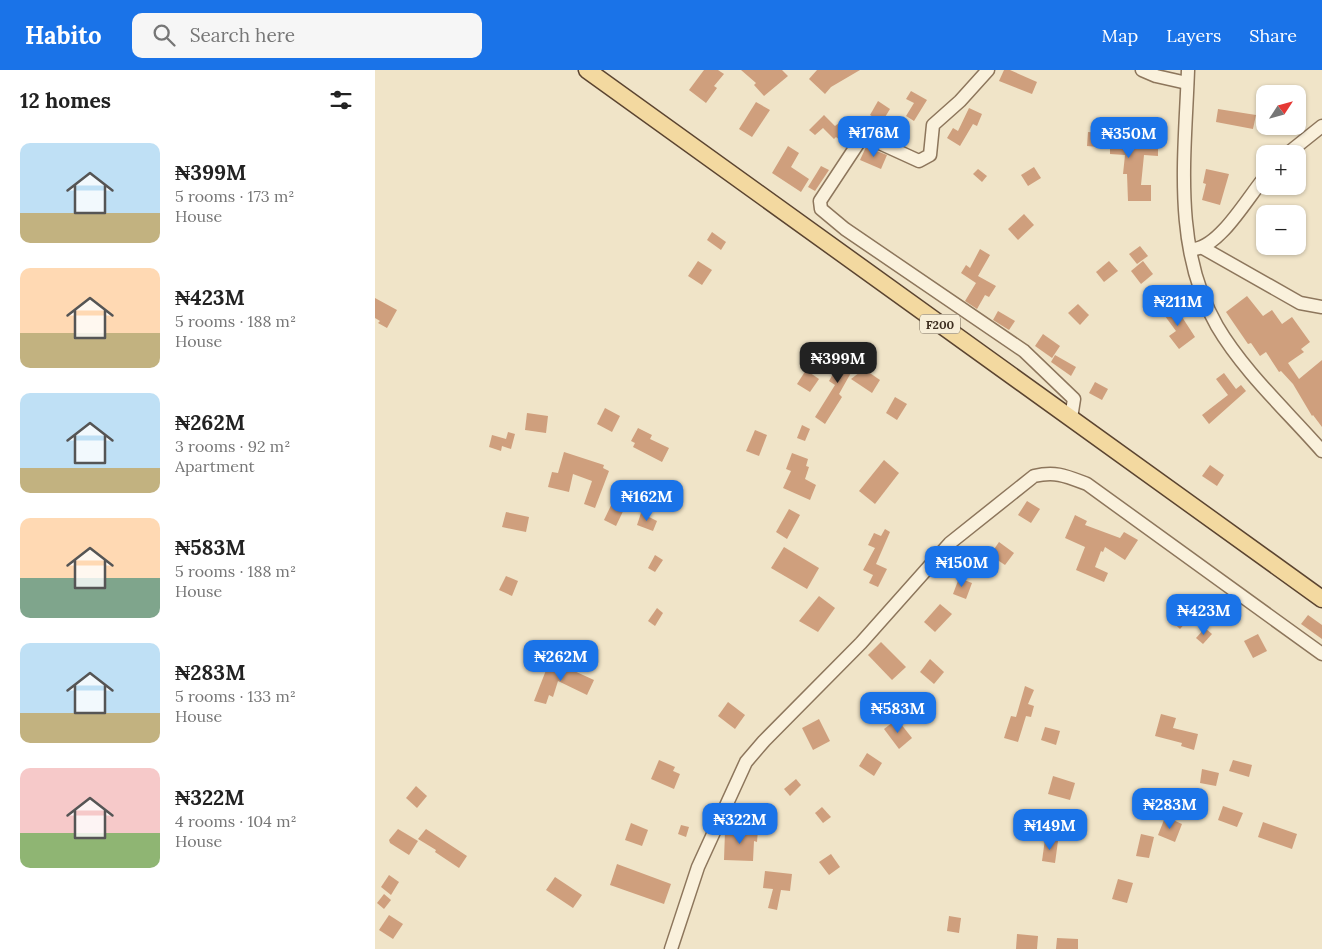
<!DOCTYPE html>
<meta charset="utf-8">
<style>
body{margin:0;font-family:Lora,serif;background:#f6f6f6;color:#222;height:100vh;display:flex;flex-direction:column;font-size:19px;white-space:nowrap}
*{box-sizing:border-box;margin:0}
p{font-size:16px;color:#767676}
.icon{flex:none;width:28px;height:28px;fill:none;stroke:currentColor;stroke-width:2;stroke-linecap:round;stroke-linejoin:round}
.map{position:relative;flex:1;overflow:hidden}
.sheet{display:flex;flex-direction:column;background:#fff;width:375px}
.sheet>*{flex:none}
.needle{width:32px;rotate:54deg}
.buttons{position:absolute;left:881px;top:15px;display:grid;gap:10px}
.buttons a{display:grid;place-items:center;width:50px;height:50px;border-radius:10px;background:#fff;box-shadow:0 1px 4px #0004;font-size:25px}
.price{position:absolute;translate:-50% -42px;padding:0 11px;border-radius:10px;background:#1a73e8;color:#fff;font-size:16px;line-height:32px;filter:drop-shadow(0 1px 2px #0008)}
.price::after{content:'';position:absolute;left:50%;top:30px;width:15px;height:11px;margin-left:-8px;background:inherit;clip-path:polygon(0 0,100% 0,50% 100%)}
.price.on{background:#222;color:#fff}
ul{padding:0;list-style:none}
li{display:flex;align-items:center;gap:15px;height:125px;padding:0 20px}
li span{display:grid;place-items:center;flex:none;width:140px;height:100px;border-radius:10px;color:#555}
li>.icon{margin-inline-start:auto}
span .icon{width:60px;height:60px;fill:#fffc;stroke-width:1}
li b{font-size:21px}
h2{display:flex;justify-content:space-between;align-items:center;height:60px;padding:0 20px;font-size:21px}
header{display:flex;align-items:center;gap:30px;box-sizing:border-box;height:70px;padding:0 25px;background:#1a73e8;color:#fff}
header strong{font-size:24px}
nav{display:flex;gap:28px;margin-inline-start:auto;font-size:18px}
.search{width:350px;height:45px;background:#f6f6f6;display:flex;align-items:center;gap:12px;box-sizing:border-box;padding:0 18px;border-radius:10px;color:#767676;font-size:19px}
main{display:flex;flex:1;min-height:0}
.map>svg:first-child{display:block}
.building{fill:#cf9f7d}
.lines{fill:none;stroke-linecap:round;stroke-linejoin:round}
.minor-casing{stroke:#8d765c;stroke-width:15}
.major-casing{stroke:#5b4430;stroke-width:19}
.minor{stroke:#faf1dc;stroke-width:12}
.major{stroke:#f3d9a0;stroke-width:16}
.labels{text-anchor:middle;dominant-baseline:central;stroke-width:4;stroke-linejoin:round;paint-order:stroke}
.shield{fill:#f7eed8;stroke:#756857;stroke-width:1}
.shield-label{font-size:12px;font-weight:bold;fill:#3d2e20}
</style>
<header>
<strong>Habito</strong>
<div class="search"><svg class="icon" aria-label="search" viewBox="0 0 24 24"><circle cx="10" cy="10" r="6"/><path d="M15 15l6 6"/></svg>Search here</div>
<nav><a>Map</a><a>Layers</a><a>Share</a></nav>
</header>
<main>
<section class="sheet">
<h2>12 homes<svg class="icon" aria-label="filters" viewBox="0 0 24 24"><path d="M4 7h16M4 17h16"/><circle cx="9" cy="7" r="2"/><circle cx="15" cy="17" r="2"/></svg></h2>
<ul>
<li><span style="background:linear-gradient(#bfe0f5 70%,#c2b280 0)"><svg class="icon" aria-label="home" viewBox="0 0 24 24"><path d="M3 11l9-7 9 7M6 9v11h12V9"/></svg></span><div><b>₦399M</b><p>5 rooms · 173 m²</p><p>House</p></div></li>
<li><span style="background:linear-gradient(#ffd9b3 65%,#c2b280 0)"><svg class="icon" aria-label="home" viewBox="0 0 24 24"><path d="M3 11l9-7 9 7M6 9v11h12V9"/></svg></span><div><b>₦423M</b><p>5 rooms · 188 m²</p><p>House</p></div></li>
<li><span style="background:linear-gradient(#bfe0f5 75%,#c2b280 0)"><svg class="icon" aria-label="home" viewBox="0 0 24 24"><path d="M3 11l9-7 9 7M6 9v11h12V9"/></svg></span><div><b>₦262M</b><p>3 rooms · 92 m²</p><p>Apartment</p></div></li>
<li><span style="background:linear-gradient(#ffd9b3 60%,#7fa58c 0)"><svg class="icon" aria-label="home" viewBox="0 0 24 24"><path d="M3 11l9-7 9 7M6 9v11h12V9"/></svg></span><div><b>₦583M</b><p>5 rooms · 188 m²</p><p>House</p></div></li>
<li><span style="background:linear-gradient(#bfe0f5 70%,#c2b280 0)"><svg class="icon" aria-label="home" viewBox="0 0 24 24"><path d="M3 11l9-7 9 7M6 9v11h12V9"/></svg></span><div><b>₦283M</b><p>5 rooms · 133 m²</p><p>House</p></div></li>
<li><span style="background:linear-gradient(#f6c9c9 65%,#8fb573 0)"><svg class="icon" aria-label="home" viewBox="0 0 24 24"><path d="M3 11l9-7 9 7M6 9v11h12V9"/></svg></span><div><b>₦322M</b><p>4 rooms · 104 m²</p><p>House</p></div></li>
</ul>
</section>
<div class="map">
<svg width="947" height="879" viewBox="0 0 947 879">
<rect width="100%" height="100%" fill="#f0e4c8"/>
<!-- building -->
<g class="building">
<polygon points="329,0 343,0 349,4 339,16 342,18 331,33 314,20"/>
<polygon points="366,0 407,0 413,6 389,26 379,15 381,13"/>
<polygon points="442,0 485,0 456,17 450,24 434,9"/>
<polygon points="629,0 635,0 662,12 657,24 624,11"/>
<polygon points="536,21 552,30 539,51 531,46 539,33 531,29"/>
<polygon points="503,31 515,39 507,52 495,45"/>
<polygon points="381,32 395,40 377,67 364,59"/>
<polygon points="594,38 607,44 602,56 598,54 585,76 572,68 578,58 583,61"/>
<polygon points="843,39 881,45 878,59 841,52"/>
<polygon points="449,45 460,56 464,53 477,64 469,73 461,67 459,69 448,58 440,65 434,60"/>
<polygon points="713,62 749,64 749,68 783,70 783,86 769,85 766,115 776,115 776,131 753,131 752,104 748,104 750,85 735,84 735,78 712,76"/>
<polygon points="413,76 424,83 416,97 434,109 426,122 397,103"/>
<polygon points="491,77 512,85 506,99 485,90"/>
<polygon points="446,96 454,100 440,121 433,117"/>
<polygon points="659,97 666,108 653,116 646,105"/>
<polygon points="603,99 612,106 607,112 598,104"/>
<polygon points="831,99 854,104 845,135 827,130 831,114 828,113"/>
<polygon points="649,144 659,155 643,170 633,159"/>
<polygon points="337,162 351,172 346,180 332,170"/>
<polygon points="765,176 773,186 762,194 754,184"/>
<polygon points="605,179 615,185 603,206 621,216 614,227 610,225 602,239 590,231 601,213 586,203 591,195 595,198"/>
<polygon points="323,191 337,200 327,215 313,206"/>
<polygon points="734,191 743,201 729,212 721,202"/>
<polygon points="768,191 778,204 766,214 756,201"/>
<polygon points="872,226 888,246 897,240 907,254 917,247 935,272 926,279 929,282 913,293 924,309 947,290 947,357 938,345 937,346 918,314 906,301 904,302 891,282 885,286 876,273 873,274 851,242"/>
<polygon points="0,228 22,240 12,258 3,253 5,251 0,248"/>
<polygon points="798,233 820,267 804,279 794,266 801,261 787,242"/>
<polygon points="703,234 714,245 705,255 693,243"/>
<polygon points="623,241 640,251 634,260 618,250"/>
<polygon points="668,264 685,276 677,288 660,276"/>
<polygon points="439,272 450,278 441,293 431,287"/>
<polygon points="473,277 486,285 464,324 467,327 450,354 440,347 460,315 454,311"/>
<polygon points="680,285 701,297 696,306 676,292"/>
<polygon points="489,299 505,310 497,323 476,309"/>
<polygon points="431,300 444,309 435,322 422,314"/>
<polygon points="849,303 861,319 866,315 871,321 834,354 827,345 853,325 841,309"/>
<polygon points="720,312 733,319 727,330 714,323"/>
<polygon points="520,327 532,334 522,350 511,343"/>
<polygon points="230,338 245,346 237,362 222,354"/>
<polygon points="152,343 173,346 171,363 150,360"/>
<polygon points="427,355 435,359 430,371 422,368"/>
<polygon points="263,358 277,365 275,369 294,378 287,392 258,377 260,373 256,371"/>
<polygon points="380,360 392,365 384,386 371,381"/>
<polygon points="133,362 140,364 136,379 127,376 126,381 114,377 117,365 131,369"/>
<polygon points="189,382 229,395 228,398 234,401 220,438 209,434 217,411 198,404 194,422 173,417 177,402 183,403"/>
<polygon points="417,383 433,389 431,396 434,397 430,409 441,415 435,430 408,418 416,401 411,399"/>
<polygon points="509,390 524,403 500,434 484,421"/>
<polygon points="835,395 849,405 842,416 827,406"/>
<polygon points="278,420 294,425 291,432 276,427"/>
<polygon points="240,427 252,433 241,456 229,450"/>
<polygon points="652,431 665,439 656,453 643,445"/>
<polygon points="414,439 425,445 412,469 401,462"/>
<polygon points="131,442 154,447 151,462 127,457"/>
<polygon points="266,443 282,451 278,461 262,455"/>
<polygon points="700,445 712,451 710,455 745,468 749,462 763,470 750,490 730,477 728,482 726,481 720,497 733,503 729,512 701,500 710,477 690,468"/>
<polygon points="510,459 515,462 501,494 512,499 503,517 494,513 498,505 488,500 500,478 493,475 499,463 506,466"/>
<polygon points="624,472 639,483 630,495 615,485"/>
<polygon points="409,477 444,498 432,519 396,498"/>
<polygon points="280,485 288,490 280,502 273,498"/>
<polygon points="131,506 143,511 137,526 124,520"/>
<polygon points="584,508 597,513 591,529 578,524"/>
<polygon points="816,524 827,534 805,559 794,549"/>
<polygon points="444,526 460,538 443,562 424,551"/>
<polygon points="565,534 577,544 560,562 549,552"/>
<polygon points="282,538 288,543 280,556 273,551"/>
<polygon points="933,545 947,555 947,569 926,554"/>
<polygon points="830,558 837,564 828,574 821,568"/>
<polygon points="883,564 892,581 878,588 869,571"/>
<polygon points="506,572 531,597 517,610 493,585"/>
<polygon points="555,589 569,602 559,614 545,602"/>
<polygon points="175,590 219,610 212,625 183,611 178,627 174,625 171,634 159,631"/>
<polygon points="650,616 659,620 653,634 659,636 656,647 651,646 643,672 629,668 636,646 641,647"/>
<polygon points="353,632 370,645 360,659 343,646"/>
<polygon points="786,644 801,648 798,658 823,664 819,680 806,676 807,673 780,666"/>
<polygon points="444,649 455,671 438,680 427,658"/>
<polygon points="522,649 537,668 524,679 509,659"/>
<polygon points="670,657 685,661 681,675 666,670"/>
<polygon points="492,683 507,693 499,706 484,696"/>
<polygon points="284,690 300,697 298,701 305,704 299,719 276,709"/>
<polygon points="858,690 877,695 874,707 854,701"/>
<polygon points="827,699 844,703 841,716 825,713"/>
<polygon points="678,706 700,713 695,730 673,724"/>
<polygon points="421,709 426,715 415,726 409,719"/>
<polygon points="41,716 52,726 42,738 31,728"/>
<polygon points="848,736 868,743 862,757 843,750"/>
<polygon points="447,737 456,747 448,753 440,743"/>
<polygon points="789,750 797,753 798,750 807,754 800,772 783,765"/>
<polygon points="888,752 922,764 917,779 883,767"/>
<polygon points="256,753 273,760 267,776 250,770"/>
<polygon points="306,755 314,757 311,767 303,764"/>
<polygon points="363,758 383,760 382,772 379,771 378,791 349,790 350,761 362,762"/>
<polygon points="23,759 43,771 34,785 15,773 14,770"/>
<polygon points="51,759 92,786 84,798 60,782 61,780 43,769"/>
<polygon points="766,764 779,767 774,788 761,786"/>
<polygon points="670,769 683,771 680,793 667,791"/>
<polygon points="456,784 465,797 454,805 444,792"/>
<polygon points="242,794 296,814 289,834 235,815"/>
<polygon points="390,801 417,804 415,821 406,820 402,840 393,838 398,819 388,818"/>
<polygon points="14,805 24,812 16,825 6,817"/>
<polygon points="180,807 207,825 198,838 171,820"/>
<polygon points="743,809 758,813 752,833 737,829"/>
<polygon points="9,824 16,830 9,839 2,833"/>
<polygon points="14,845 28,854 18,869 4,860"/>
<polygon points="574,846 586,848 584,863 572,861"/>
<polygon points="642,864 663,866 662,879 641,879"/>
<polygon points="682,868 703,869 703,879 681,879"/>
</g>
<g class="lines">
<defs>
<g id="minor">
<polyline points="613,0 585,31 558,55 555,85 544,91 498,70 490,69 484,72 445,131 446,139 470,159 649,281 699,329 696,348"/>
<polyline points="767,0 781,6 812,13"/>
<path d="M813 0C810 86 797 178 842 256 869 302 912 341 947 381"/>
<polyline points="912,84 947,56"/>
<polyline points="828,178 925,233 947,237"/>
<path d="M820 179C846 175 873 127 890 107"/>
<path d="M296 879 323 797 371 692 389 671 486 573 575 473 659 406C681 401 691 406 712 414L947 584"/>
</g>
<polyline id="major" points="212,0 947,529"/>
</defs>
<!-- minor casing -->
<use href="#minor" class="minor-casing"/>
<!-- major casing -->
<use href="#major" class="major-casing"/>
<!-- minor -->
<use href="#minor" class="minor"/>
<!-- major -->
<use href="#major" class="major"/>
</g>
<g class="labels">
<!-- shield labels -->
<rect class="shield" x="545" y="244.5" width="40" height="19" rx="4"/>
<g class="shield-label">
<text x="565" y="254">F200</text>
</g>
</g>
</svg>
<div class="buttons">
<a><svg class="needle" viewBox="-14 -14 28 28"><path d="M0-13l5 13h-10z" fill="#e53935"/><path d="M0 13l5-13h-10z" fill="#767676"/></svg></a>
<a>+</a>
<a>−</a>
</div>
<b class="price" style="left:499px;top:88px">₦176M</b>
<b class="price" style="left:754px;top:89px">₦350M</b>
<b class="price" style="left:803px;top:257px">₦211M</b>
<b class="price on" style="left:463px;top:314px">₦399M</b>
<b class="price" style="left:272px;top:452px">₦162M</b>
<b class="price" style="left:587px;top:518px">₦150M</b>
<b class="price" style="left:829px;top:566px">₦423M</b>
<b class="price" style="left:186px;top:612px">₦262M</b>
<b class="price" style="left:523px;top:664px">₦583M</b>
<b class="price" style="left:795px;top:760px">₦283M</b>
<b class="price" style="left:365px;top:775px">₦322M</b>
<b class="price" style="left:675px;top:781px">₦149M</b>
</div>
</main>
